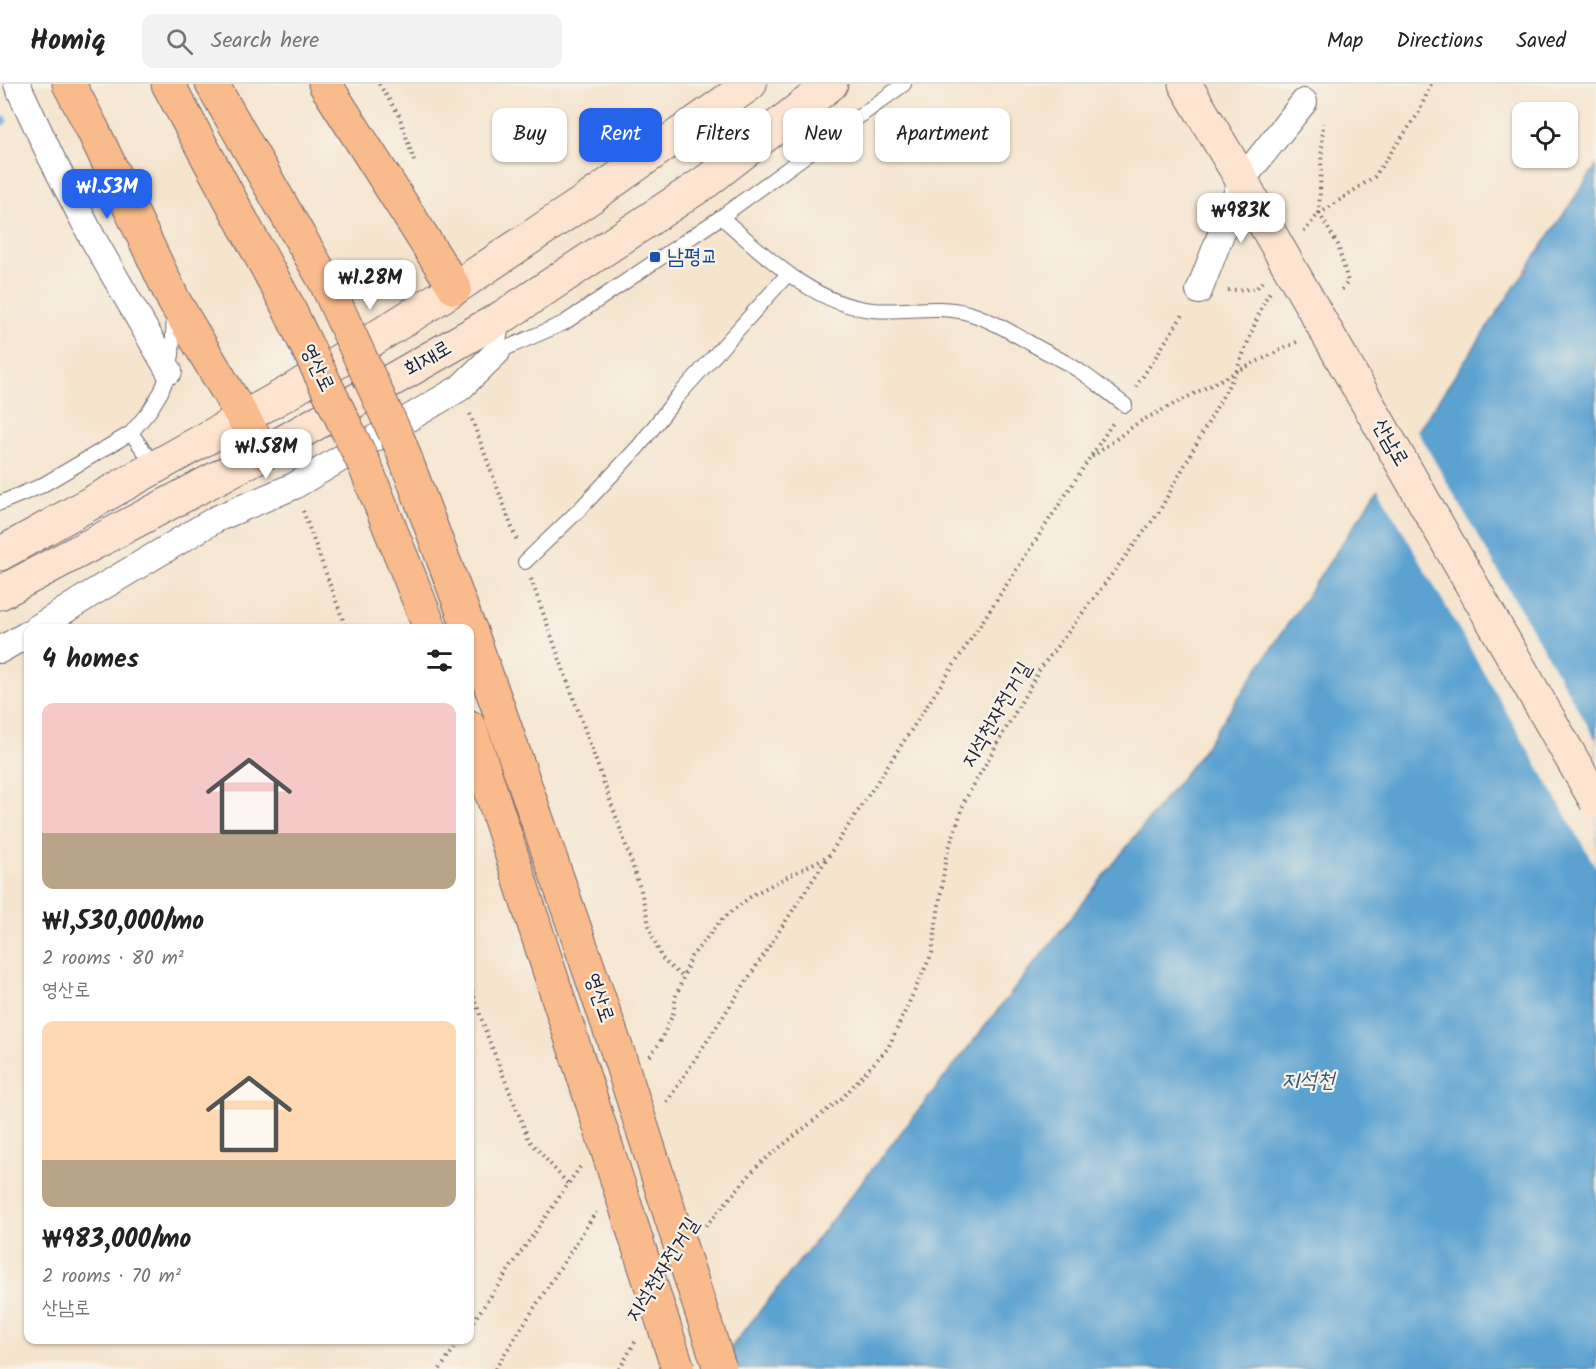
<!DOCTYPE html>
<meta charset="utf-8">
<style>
body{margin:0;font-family:Kalam,"Poor Story",sans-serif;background:#f2f2f2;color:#222;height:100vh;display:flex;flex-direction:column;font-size:22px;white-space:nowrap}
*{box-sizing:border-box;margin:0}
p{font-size:20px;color:#767676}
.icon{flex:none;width:33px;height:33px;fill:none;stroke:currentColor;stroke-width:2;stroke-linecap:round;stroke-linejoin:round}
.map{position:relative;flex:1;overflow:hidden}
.sheet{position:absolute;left:24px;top:540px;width:450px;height:720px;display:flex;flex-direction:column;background:#fff;border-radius:12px;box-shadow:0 2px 4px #0004}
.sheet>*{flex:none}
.hud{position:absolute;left:492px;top:24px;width:570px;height:54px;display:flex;gap:12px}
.fabs{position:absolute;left:1512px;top:18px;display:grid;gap:12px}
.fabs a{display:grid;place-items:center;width:66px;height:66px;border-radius:12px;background:#fff;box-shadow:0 2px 4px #0004;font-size:30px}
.price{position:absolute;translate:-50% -51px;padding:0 14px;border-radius:12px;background:#fff;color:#222;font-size:20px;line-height:39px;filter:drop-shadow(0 2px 3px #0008)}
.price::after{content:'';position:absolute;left:50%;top:36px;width:18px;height:14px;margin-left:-9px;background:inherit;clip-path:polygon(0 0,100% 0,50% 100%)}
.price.current{background:#2563eb;color:#fff}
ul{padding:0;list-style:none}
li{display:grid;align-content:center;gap:12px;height:318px;padding:0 18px}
li span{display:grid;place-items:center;height:186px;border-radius:12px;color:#555}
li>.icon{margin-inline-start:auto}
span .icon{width:108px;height:108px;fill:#fffc;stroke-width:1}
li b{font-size:26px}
h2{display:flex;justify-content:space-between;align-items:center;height:72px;padding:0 18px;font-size:26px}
.tag{padding:0 21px;border-radius:12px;background:#fff;box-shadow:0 2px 4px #0004;font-size:21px;line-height:54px}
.tag.current{background:#2563eb;color:#fff}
header{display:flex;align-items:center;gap:36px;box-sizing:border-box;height:84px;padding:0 30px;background:#fff;border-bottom:2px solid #e0e0e0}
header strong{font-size:28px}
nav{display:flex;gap:33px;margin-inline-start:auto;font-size:21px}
.search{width:420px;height:54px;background:#f2f2f2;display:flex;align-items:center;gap:15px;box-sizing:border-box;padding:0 21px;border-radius:12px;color:#767676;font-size:22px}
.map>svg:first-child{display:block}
.water{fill:#5ba2d1;stroke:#3e6286;stroke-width:1.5}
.pier{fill:#f5e4ce}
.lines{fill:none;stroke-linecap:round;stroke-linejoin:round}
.stream{stroke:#5ba2d1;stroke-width:8}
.lane-casing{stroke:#6c666e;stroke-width:16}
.street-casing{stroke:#6c666e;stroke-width:28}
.secondary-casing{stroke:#6c666e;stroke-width:35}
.highway-casing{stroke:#6c666e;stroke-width:35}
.path{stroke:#6c666e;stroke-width:4;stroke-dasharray:1.5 4.5;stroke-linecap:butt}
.lane{stroke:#fff;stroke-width:14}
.street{stroke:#fff;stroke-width:26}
.secondary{stroke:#fde4d1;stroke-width:33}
.highway{stroke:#fabb8c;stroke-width:33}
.secondary-bridge-casing{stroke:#6c666e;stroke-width:35;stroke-linecap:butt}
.highway-bridge-casing{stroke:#6c666e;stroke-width:35;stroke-linecap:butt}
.secondary-bridge{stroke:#fde4d1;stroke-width:33}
.highway-bridge{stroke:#fabb8c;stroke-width:33}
.transit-dot{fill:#1a4fb4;stroke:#f7f3e8;stroke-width:2}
.labels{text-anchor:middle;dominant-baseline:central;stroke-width:4.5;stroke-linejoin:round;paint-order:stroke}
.transit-label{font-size:21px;fill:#164399;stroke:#f7f3e8;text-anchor:start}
.street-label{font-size:21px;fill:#22223b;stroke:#f7f3e8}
.water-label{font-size:22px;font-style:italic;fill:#395577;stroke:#f7f3e8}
</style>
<header>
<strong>Homiq</strong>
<div class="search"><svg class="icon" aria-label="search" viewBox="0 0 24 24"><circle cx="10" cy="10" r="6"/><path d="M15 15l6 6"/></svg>Search here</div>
<nav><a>Map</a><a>Directions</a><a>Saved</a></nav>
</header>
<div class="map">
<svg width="1596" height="1285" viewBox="0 0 1596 1285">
<rect width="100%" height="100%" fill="#f7f3e8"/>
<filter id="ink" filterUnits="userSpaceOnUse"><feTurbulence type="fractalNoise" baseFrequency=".0167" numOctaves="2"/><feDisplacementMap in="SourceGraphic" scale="12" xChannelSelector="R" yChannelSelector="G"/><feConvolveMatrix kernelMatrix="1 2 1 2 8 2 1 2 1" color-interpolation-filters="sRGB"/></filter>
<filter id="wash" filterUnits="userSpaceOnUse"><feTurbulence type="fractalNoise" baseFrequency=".008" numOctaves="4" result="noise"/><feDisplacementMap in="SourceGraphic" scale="24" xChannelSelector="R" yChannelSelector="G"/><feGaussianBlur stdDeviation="1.35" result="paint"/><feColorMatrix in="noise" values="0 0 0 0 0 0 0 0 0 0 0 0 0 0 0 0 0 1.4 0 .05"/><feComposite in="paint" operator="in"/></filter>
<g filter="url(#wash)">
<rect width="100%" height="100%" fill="#f5e4ce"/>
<!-- water -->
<polygon class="water" points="1596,82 1596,1285 714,1285 1201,669"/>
<!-- pier -->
<polygon class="pier" points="1416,345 1596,656 1596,784 1377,402"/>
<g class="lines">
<!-- stream -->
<polyline class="stream" points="0,39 4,36"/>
</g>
</g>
<g filter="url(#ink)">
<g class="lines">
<defs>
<g id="lane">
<path d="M721 133C764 170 813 221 873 226 905 229 937 220 968 229 989 235 1011 248 1030 259 1047 269 1065 277 1081 288 1096 298 1110 310 1125 321"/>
<polyline points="503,237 497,268 564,239 721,133 904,0"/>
<polyline points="131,349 155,382"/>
<polyline points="0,419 41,402 131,349 150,326 161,308 167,293 172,271 174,230"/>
<polyline points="525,478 581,424 639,362 678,312 788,190"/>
</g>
<g id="street">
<polyline points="17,0 50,71 92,153 169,287"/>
<polyline points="1199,207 1242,96 1304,18"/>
<polyline points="37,544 94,508 216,435 294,402 460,304 497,268"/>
<polyline points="0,566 28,550"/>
</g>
<g id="secondary">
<polyline points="1185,0 1242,96 1260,132"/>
<polyline points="0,470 291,307 455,204 591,113 750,0"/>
<polyline points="0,509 264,369 504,232 707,97 831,0"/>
</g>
<g id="highway">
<polyline points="69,0 92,44 174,217 264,369"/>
<polyline points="168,0 285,217"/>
<polyline points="212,0 326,199"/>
<polyline points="325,0 455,204"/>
<polyline points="400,360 469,544"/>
<polyline points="365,382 430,544"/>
<polyline points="470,545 498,623 619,972"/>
<polyline points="470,643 591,1015"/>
</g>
</defs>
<!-- lane casing -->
<use href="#lane" class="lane-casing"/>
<!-- street casing -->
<use href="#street" class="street-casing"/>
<!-- secondary casing -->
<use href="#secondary" class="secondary-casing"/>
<!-- highway casing -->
<use href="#highway" class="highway-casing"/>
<!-- path -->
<g class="path">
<polyline points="379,0 399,31 415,80"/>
<polyline points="1319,129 1338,161 1348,198 1339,209"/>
<polyline points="1319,130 1374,93 1418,30 1431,0"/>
<polyline points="1304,148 1319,129 1323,39"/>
<polyline points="1228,206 1256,205 1262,198"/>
<polyline points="1136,303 1184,229"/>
<polyline points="470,330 517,457"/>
<polyline points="1092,373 1139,338 1236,288 1297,258"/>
<polyline points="303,427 346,544"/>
<polyline points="531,495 620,744 641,807 650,845 657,863 661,873 668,881 683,893"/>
<polyline points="470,901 487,951 529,1056 569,1101"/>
<polyline points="650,972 659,960 673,930 676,912 691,873 723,834 754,810 830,771"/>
<polyline points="667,1018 1114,337"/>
<polyline points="706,1142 759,1080 842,1014 888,964 932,869 946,773 965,716 1040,585 1159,428 1236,288 1264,217 1270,208"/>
<polyline points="470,1242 580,1083"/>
<polyline points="440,1285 460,1256"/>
<polyline points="495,1285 596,1128"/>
<polyline points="619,1285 637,1255"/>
</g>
<!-- lane -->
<use href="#lane" class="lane"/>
<!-- street -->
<use href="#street" class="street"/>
<!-- secondary -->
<use href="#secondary" class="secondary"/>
<!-- highway -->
<use href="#highway" class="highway"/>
<defs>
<polyline id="secondary-bridge" points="1260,132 1596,717"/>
<g id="highway-bridge">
<polyline points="326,199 400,360"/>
<polyline points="285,217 365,382"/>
<polyline points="619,972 720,1285"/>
<polyline points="591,1015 678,1285"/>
</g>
</defs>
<!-- secondary-bridge casing -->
<use href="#secondary-bridge" class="secondary-bridge-casing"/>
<!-- highway-bridge casing -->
<use href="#highway-bridge" class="highway-bridge-casing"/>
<!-- secondary-bridge -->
<use href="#secondary-bridge" class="secondary-bridge"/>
<!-- highway-bridge -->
<use href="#highway-bridge" class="highway-bridge"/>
</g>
</g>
<!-- markers -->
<rect class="transit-dot" x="649" y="167" width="12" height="12" rx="3"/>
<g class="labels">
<!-- transit labels -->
<g class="transit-label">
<text x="667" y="173">남평교</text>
</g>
<!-- street labels -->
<g class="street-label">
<text transform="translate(428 275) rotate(-30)">회재로</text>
<text transform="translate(317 284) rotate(64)">영산로</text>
<text transform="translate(1390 359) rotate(60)">산남로</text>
<text transform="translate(997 631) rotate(-60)">지석천자전거길</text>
<text transform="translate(599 914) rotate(71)">영산로</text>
<text transform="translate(663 1186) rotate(-58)">지석천자전거길</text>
</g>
<!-- water labels -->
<g class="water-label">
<text x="1308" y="997">지석천</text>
</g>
</g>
</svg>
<div class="fabs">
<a><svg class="icon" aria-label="locate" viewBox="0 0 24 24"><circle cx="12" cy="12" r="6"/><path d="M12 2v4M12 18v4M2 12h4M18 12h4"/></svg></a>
</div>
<b class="price current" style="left:107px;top:136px">₩1.53M</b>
<b class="price" style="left:1241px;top:160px">₩983K</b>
<b class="price" style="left:370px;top:227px">₩1.28M</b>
<b class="price" style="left:266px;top:396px">₩1.58M</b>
<div class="hud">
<a class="tag">Buy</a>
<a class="tag current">Rent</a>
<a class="tag">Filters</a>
<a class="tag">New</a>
<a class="tag">Apartment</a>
</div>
<section class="sheet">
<h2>4 homes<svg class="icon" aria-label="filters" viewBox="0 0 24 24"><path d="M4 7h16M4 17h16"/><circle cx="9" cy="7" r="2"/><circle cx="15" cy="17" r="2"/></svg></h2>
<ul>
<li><span style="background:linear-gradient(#f6c9c9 70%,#b9a48a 0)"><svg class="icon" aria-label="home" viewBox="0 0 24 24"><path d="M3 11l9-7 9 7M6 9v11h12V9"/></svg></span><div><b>₩1,530,000/mo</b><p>2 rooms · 80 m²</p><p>영산로</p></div></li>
<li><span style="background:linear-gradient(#ffd9b3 75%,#b9a48a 0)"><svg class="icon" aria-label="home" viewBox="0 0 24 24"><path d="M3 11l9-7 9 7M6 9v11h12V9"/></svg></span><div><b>₩983,000/mo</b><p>2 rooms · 70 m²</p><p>산남로</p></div></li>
</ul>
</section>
</div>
